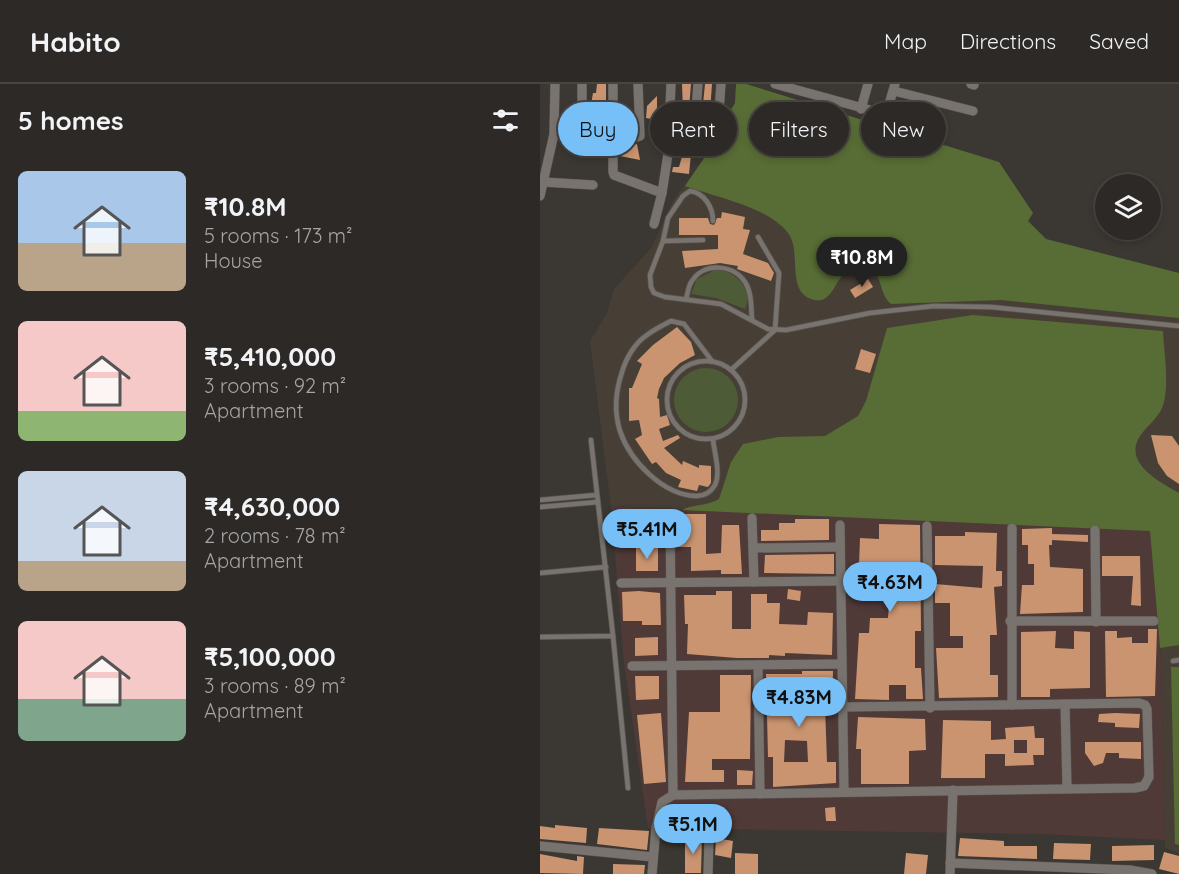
<!DOCTYPE html>
<meta charset="utf-8">
<style>
body{margin:0;font-family:Quicksand,sans-serif;background:#34312e;color:#f1f3f6;height:100vh;display:flex;flex-direction:column;font-size:22px;white-space:nowrap}
*{box-sizing:border-box;margin:0}
p{font-size:20px;color:#a6a6a7}
.icon{flex:none;width:33px;height:33px;fill:none;stroke:currentColor;stroke-width:2;stroke-linecap:round;stroke-linejoin:round}
.map{position:relative;flex:1;overflow:hidden}
.panel{display:flex;flex-direction:column;background:#2c2926;width:540px}
.panel>*{flex:none}
.banner{position:absolute;left:18px;top:18px;width:531px;height:54px;display:flex;gap:12px}
.tools{position:absolute;left:555px;top:90px;display:grid;gap:12px}
.tools a{display:grid;place-items:center;width:66px;height:66px;border-radius:50%;background:#2c2926;box-shadow:0 3px 9px #0003,0 0 0 2px #484543;font-size:30px}
.price{position:absolute;translate:-50% -51px;padding:0 14px;border-radius:21px;background:#77bff7;color:#111;font-size:20px;line-height:39px;filter:drop-shadow(0 2px 3px #0008)}
.price::after{content:'';position:absolute;left:50%;top:36px;width:18px;height:14px;margin-left:-9px;background:inherit;clip-path:polygon(0 0,100% 0,50% 100%)}
.price.on{background:#222;color:#fff}
ul{padding:0;list-style:none}
li{display:flex;align-items:center;gap:18px;height:150px;padding:0 18px}
li span{display:grid;place-items:center;flex:none;width:168px;height:120px;border-radius:9px;color:#555}
li>.icon{margin-inline-start:auto}
span .icon{width:72px;height:72px;fill:#fffc;stroke-width:1}
li b{font-size:26px}
h2{display:flex;justify-content:space-between;align-items:center;height:72px;padding:0 18px;font-size:26px}
.pill{padding:0 21px;border-radius:27px;background:#2c2926;box-shadow:0 3px 9px #0003,0 0 0 2px #484543;font-size:21px;line-height:54px}
.pill.on{background:#77bff7;color:#111}
header{display:flex;align-items:center;gap:36px;box-sizing:border-box;height:84px;padding:0 30px;background:#2c2926;border-bottom:2px solid #484543}
header strong{font-size:28px}
nav{display:flex;gap:33px;margin-inline-start:auto;font-size:21px}
main{display:flex;flex:1;min-height:0}
.map>svg:first-child{display:block}
.built{fill:#473f35}
.industrial{fill:#4f3a38}
.green{fill:#4d5b37}
.forest{fill:#586c35}
.building{fill:#ca9470;fill-rule:evenodd}
.lines{fill:none;stroke-linecap:round;stroke-linejoin:round}
.lane-casing{stroke:#585451;stroke-width:6}
.street-casing{stroke:#585451;stroke-width:10}
.lane{stroke:#78736e;stroke-width:4.5}
.street{stroke:#78736e;stroke-width:9}
</style>
<header>
<strong>Habito</strong>
<nav><a>Map</a><a>Directions</a><a>Saved</a></nav>
</header>
<main>
<section class="panel">
<h2>5 homes<svg class="icon" aria-label="filters" viewBox="0 0 24 24"><path d="M4 7h16M4 17h16"/><circle cx="9" cy="7" r="2"/><circle cx="15" cy="17" r="2"/></svg></h2>
<ul>
<li><span style="background:linear-gradient(#a9c7e8 60%,#b9a48a 0)"><svg class="icon" aria-label="home" viewBox="0 0 24 24"><path d="M3 11l9-7 9 7M6 9v11h12V9"/></svg></span><div><b>₹10.8M</b><p>5 rooms · 173 m²</p><p>House</p></div></li>
<li><span style="background:linear-gradient(#f6c9c9 75%,#8fb573 0)"><svg class="icon" aria-label="home" viewBox="0 0 24 24"><path d="M3 11l9-7 9 7M6 9v11h12V9"/></svg></span><div><b>₹5,410,000</b><p>3 rooms · 92 m²</p><p>Apartment</p></div></li>
<li><span style="background:linear-gradient(#c9d6e8 75%,#b9a48a 0)"><svg class="icon" aria-label="home" viewBox="0 0 24 24"><path d="M3 11l9-7 9 7M6 9v11h12V9"/></svg></span><div><b>₹4,630,000</b><p>2 rooms · 78 m²</p><p>Apartment</p></div></li>
<li><span style="background:linear-gradient(#f6c9c9 65%,#7fa58c 0)"><svg class="icon" aria-label="home" viewBox="0 0 24 24"><path d="M3 11l9-7 9 7M6 9v11h12V9"/></svg></span><div><b>₹5,100,000</b><p>3 rooms · 89 m²</p><p>Apartment</p></div></li>
</ul>
</section>
<div class="map">
<svg width="639" height="790" viewBox="0 0 639 790">
<rect width="100%" height="100%" fill="#3b3732"/>
<!-- built -->
<polygon class="built" points="196,0 206,0 459,78 493,129 488,137 506,155 639,189 639,769 625,764 621,577 610,448 71,422 50,257 67,229 74,205 112,163 133,117 169,67 181,41 195,19"/>
<!-- industrial -->
<polygon class="industrial" points="71,422 610,447 621,577 625,756 499,750 108,744 84,579"/>
<!-- green -->
<g class="green">
<path d="M177 185C194 189 206 198 208 216L205 225 176 214 151 210 157 195Z"/>
<circle cx="166" cy="316" r="32"/>
</g>
<!-- forest -->
<g class="forest">
<path d="M196 0H206L459 78 493 129 488 137 506 155 639 189V234L461 216 351 220C337 209 344 181 319 182 293 184 297 224 271 215 246 206 262 167 248 149 229 123 175 113 145 102L169 67 175 51 195 19Z"/>
<path d="M433 231 623 247C624 269 629 296 624 318 622 329 611 339 603 348 579 377 618 397 639 409V561L620 564 610 447 142 426C153 420 168 422 179 415L191 378 203 360 238 353 285 352 318 332 326 317 347 244Z"/>
<polygon points="631,583 639,583 639,761 635,760"/>
</g>
<!-- building -->
<g class="building">
<polygon points="57,0 66,0 66,49 52,49 50,26 53,9 56,9"/>
<polygon points="142,0 151,0 148,37 154,45 154,51 148,51 147,34 145,27 143,27"/>
<polygon points="165,0 172,0 169,42 161,40"/>
<polygon points="117,12 117,36 106,34 107,22"/>
<polygon points="80,30 92,30 93,47 80,48"/>
<polygon points="120,31 123,31 122,52 114,55"/>
<polygon points="97,60 100,76 80,72 80,65"/>
<polygon points="143,69 151,70 149,90 132,88 133,83 139,83"/>
<polygon points="182,128 205,133 203,145 210,146 203,170 228,179 234,189 231,197 197,185 198,182 180,179 145,184 142,167 178,165 178,151 139,151 139,134 168,134 170,140 174,141 177,134 181,134"/>
<polygon points="328,195 333,203 315,214 310,206"/>
<polygon points="137,243 151,258 155,271 140,279 124,294 119,305 117,314 119,315 120,333 127,331 130,341 119,345 123,357 138,351 140,354 124,364 142,381 143,377 159,384 159,381 171,382 171,399 168,403 159,401 157,407 138,403 141,396 126,389 116,378 112,380 95,355 102,351 99,336 89,337 89,304 92,304 102,280 97,277 113,261"/>
<polygon points="321,265 336,270 330,289 315,285"/>
<polygon points="611,351 632,352 639,362 639,400 627,392 618,379"/>
<polygon points="137,430 166,430 166,470 181,469 182,441 199,441 202,490 181,490 181,486 151,487 151,463 137,463"/>
<polygon points="255,435 289,435 289,456 221,457 221,446 239,446 239,439 255,439"/>
<polygon points="339,440 380,441 381,547 375,547 375,584 381,584 383,615 366,615 366,601 349,601 349,616 315,615 319,549 329,549 330,534 348,534 351,495 339,494 339,512 309,511 309,498 314,498 314,481 319,481 320,454 339,455"/>
<polygon points="512,444 512,450 548,451 548,458 512,456 512,461 509,461 510,483 543,485 543,528 480,530 482,501 494,501 494,480 488,480 488,461 482,461 482,445"/>
<polygon points="425,448 457,449 456,487 462,487 462,502 454,503 457,551 450,551 450,591 458,591 458,613 399,614 396,564 423,564 423,552 410,552 410,519 395,519 395,500 442,504 443,482 395,481 395,452 425,452"/>
<rect x="96" y="464" width="22" height="23"/>
<polygon points="294,470 294,490 224,489 225,471"/>
<polygon points="562,472 600,472 601,522 591,521 593,492 562,492"/>
<polygon points="248,505 261,507 260,517 247,515"/>
<polygon points="99,507 120,509 121,541 102,541 102,537 83,537 82,508"/>
<polygon points="176,507 192,507 192,545 211,545 211,510 227,510 227,519 240,519 239,540 267,541 268,528 293,529 292,571 245,569 245,572 229,571 229,574 197,574 147,570 148,540 145,540 144,511 176,511"/>
<polygon points="608,545 617,545 615,612 566,613 565,547 577,547 577,554 592,553 592,559 608,559"/>
<polygon points="516,547 515,564 534,565 534,547 550,548 550,604 510,605 510,613 481,613 481,548"/>
<polygon points="118,553 118,571 95,572 95,554"/>
<path d="M262 587H293L292 622H285L287 678H296V699L233 703V673H228L226 590H262ZM245 656 267 657 268 678H244Z"/>
<polygon points="180,591 211,591 210,675 172,675 172,686 184,686 184,698 145,698 149,628 180,628"/>
<polygon points="95,592 119,592 119,615 96,616"/>
<polygon points="121,629 126,698 104,700 97,631"/>
<polygon points="575,629 600,630 599,644 575,643 575,639 558,638 559,630"/>
<polygon points="318,633 385,635 386,666 369,667 369,700 321,700 321,665 316,665"/>
<path d="M403 636 451 637V656L466 655 465 644 494 642 495 654H504V671H493L494 681 465 682V670H445V694H401ZM474 656H487V669H474Z"/>
<polygon points="545,658 601,658 601,675 579,674 579,669 566,669 563,679 554,682 545,669"/>
<polygon points="197,686 213,687 212,701 197,701"/>
<polygon points="295,723 296,737 286,737 285,724"/>
<polygon points="15,741 47,744 46,759 0,755 0,742 15,744"/>
<polygon points="59,744 109,747 107,766 57,760"/>
<polygon points="145,754 162,754 161,789 145,789"/>
<polygon points="176,754 193,757 191,774 175,771"/>
<polygon points="420,754 464,757 464,762 497,762 497,775 418,772"/>
<polygon points="514,759 551,760 550,776 513,775"/>
<polygon points="614,761 614,776 572,777 572,762"/>
<polygon points="624,768 639,772 639,790 619,785"/>
<polygon points="195,769 218,770 218,790 195,790"/>
<polygon points="366,769 388,771 386,790 364,790"/>
<polygon points="0,770 37,777 37,772 44,773 43,790 0,789"/>
<polygon points="73,780 105,781 104,790 73,790"/>
</g>
<g class="lines">
<defs>
<g id="lane">
<path d="M173 137C173 124 165 109 150 107L143 112 128 134 123 157 110 191 111 203 114 209 125 213 181 220 228 245 246 246 330 229 394 222 451 223 639 242"/>
<polyline points="123,157 163,156"/>
<path d="M146 215C148 209 148 202 152 197 164 178 193 180 205 198 212 209 211 223 212 236"/>
<path d="M172 277 144 240 131 237C123 241 115 245 107 251 95 259 86 274 82 288 76 306 74 328 80 347 90 377 123 411 156 412 164 412 171 408 175 401 181 388 174 368 173 355"/>
<circle cx="166" cy="316" r="39"/>
<polyline points="192,285 235,246 239,189 218,153"/>
<polyline points="0,416 57,411"/>
<polyline points="0,423 58,418"/>
<polyline points="0,489 66,483"/>
<polyline points="73,552 88,704"/>
<polyline points="0,553 73,552 51,356"/>
<polyline points="633,577 639,576"/>
</g>
<g id="street">
<polyline points="42,0 42,50 46,56 91,55 100,52 98,0"/>
<polyline points="73,0 73,88 74,91 122,109 128,70 131,0"/>
<polyline points="235,0 341,29 347,27 355,0"/>
<polyline points="431,0 434,1"/>
<polyline points="354,7 433,27"/>
<polyline points="321,25 328,0"/>
<polyline points="155,38 158,0"/>
<polyline points="178,40 181,0"/>
<polyline points="3,98 53,101"/>
<polyline points="0,112 14,50 15,0"/>
<polyline points="114,140 122,109"/>
<polyline points="130,432 133,711"/>
<polyline points="212,434 214,498"/>
<polyline points="300,441 304,707"/>
<polyline points="387,442 390,624"/>
<polyline points="555,446 556,538"/>
<polyline points="213,464 300,463"/>
<polyline points="81,499 300,497"/>
<polyline points="470,537 614,537"/>
<polyline points="218,581 220,710"/>
<polyline points="92,582 301,580"/>
<polyline points="525,620 527,704"/>
<polyline points="472,621 472,444"/>
<polyline points="0,762 113,773"/>
<polyline points="410,779 590,786 612,790"/>
<polyline points="112,790 116,744 122,718 133,711 595,704 604,702 609,693 607,625 605,621 599,619 303,623"/>
<polyline points="168,790 169,752"/>
<polyline points="410,790 413,706"/>
</g>
</defs>
<!-- lane casing -->
<use href="#lane" class="lane-casing"/>
<!-- street casing -->
<use href="#street" class="street-casing"/>
<!-- lane -->
<use href="#lane" class="lane"/>
<!-- street -->
<use href="#street" class="street"/>
</g>
</svg>
<div class="tools">
<a><svg class="icon" aria-label="layers" viewBox="0 0 24 24"><path d="M12 4l9 5-9 5-9-5zM3 14l9 5 9-5"/></svg></a>
</div>
<b class="price on" style="left:322px;top:204px">₹10.8M</b>
<b class="price" style="left:107px;top:476px">₹5.41M</b>
<b class="price" style="left:350px;top:529px">₹4.63M</b>
<b class="price" style="left:259px;top:644px">₹4.83M</b>
<b class="price" style="left:153px;top:771px">₹5.1M</b>
<div class="banner">
<a class="pill on">Buy</a>
<a class="pill">Rent</a>
<a class="pill">Filters</a>
<a class="pill">New</a>
</div>
</div>
</main>
